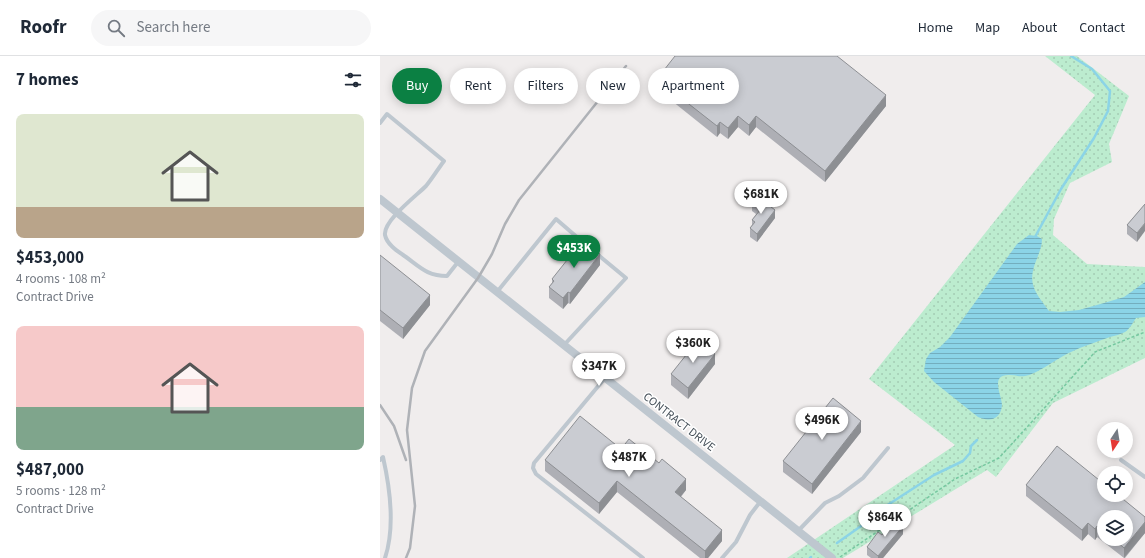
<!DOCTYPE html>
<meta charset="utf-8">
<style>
body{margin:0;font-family:"Source Sans 3",sans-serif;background:#f6f6f7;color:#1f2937;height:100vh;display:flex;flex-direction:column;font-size:15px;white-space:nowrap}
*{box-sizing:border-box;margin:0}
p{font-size:13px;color:#747a83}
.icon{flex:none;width:22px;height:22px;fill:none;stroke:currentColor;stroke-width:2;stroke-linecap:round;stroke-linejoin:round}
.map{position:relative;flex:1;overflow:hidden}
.sheet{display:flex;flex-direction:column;background:#fff;width:380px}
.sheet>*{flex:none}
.hud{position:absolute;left:12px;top:12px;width:380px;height:36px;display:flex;gap:8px}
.needle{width:26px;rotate:192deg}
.buttons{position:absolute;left:717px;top:366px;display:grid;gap:8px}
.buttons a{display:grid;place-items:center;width:36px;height:36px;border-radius:50%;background:#fff;box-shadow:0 2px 10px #0003;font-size:20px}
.price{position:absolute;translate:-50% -34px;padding:0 9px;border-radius:14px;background:#fff;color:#222;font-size:13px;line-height:26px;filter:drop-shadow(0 1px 2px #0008)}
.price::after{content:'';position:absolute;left:50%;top:24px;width:12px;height:9px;margin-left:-6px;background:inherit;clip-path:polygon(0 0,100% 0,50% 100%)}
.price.current{background:#0b8043;color:#fff}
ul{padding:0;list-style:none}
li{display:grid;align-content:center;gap:8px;height:212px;padding:0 16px}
li span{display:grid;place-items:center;height:124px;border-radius:8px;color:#555}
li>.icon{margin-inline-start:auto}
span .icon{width:72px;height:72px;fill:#fffc;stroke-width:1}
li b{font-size:17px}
h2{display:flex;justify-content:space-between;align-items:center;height:48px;padding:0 16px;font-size:17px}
.chip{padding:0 14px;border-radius:18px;background:#fff;box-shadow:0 2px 10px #0003;font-size:14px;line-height:36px}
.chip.current{background:#0b8043;color:#fff}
header{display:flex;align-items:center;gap:24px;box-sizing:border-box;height:56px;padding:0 20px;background:#fff;border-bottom:1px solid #e0e1e3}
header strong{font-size:19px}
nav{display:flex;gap:22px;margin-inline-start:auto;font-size:14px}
.search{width:280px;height:36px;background:#f6f6f7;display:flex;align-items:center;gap:10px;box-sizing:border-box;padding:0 14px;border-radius:22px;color:#747a83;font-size:15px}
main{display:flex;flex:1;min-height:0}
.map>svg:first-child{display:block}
.park{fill:url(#park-dots)}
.water{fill:url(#water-rules)}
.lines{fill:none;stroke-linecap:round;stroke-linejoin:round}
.stream{stroke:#8bd4e7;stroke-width:2.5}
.path{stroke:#76c8a0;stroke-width:1.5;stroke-dasharray:3 2;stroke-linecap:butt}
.lane{stroke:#bec7cf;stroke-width:4}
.street{stroke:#bec7cf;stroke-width:8}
.rail{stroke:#afb2b7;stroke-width:2.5}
.wall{fill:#aeafb5;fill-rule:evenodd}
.shaded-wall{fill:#8d8f93}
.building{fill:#caccd2;stroke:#8d8f93}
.labels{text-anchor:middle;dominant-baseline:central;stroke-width:3;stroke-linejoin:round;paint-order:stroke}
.street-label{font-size:12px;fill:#465059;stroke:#fff}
</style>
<header>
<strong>Roofr</strong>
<div class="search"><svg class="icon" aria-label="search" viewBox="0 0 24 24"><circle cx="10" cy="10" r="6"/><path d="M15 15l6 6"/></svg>Search here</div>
<nav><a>Home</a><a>Map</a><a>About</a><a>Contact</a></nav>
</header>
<main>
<section class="sheet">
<h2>7 homes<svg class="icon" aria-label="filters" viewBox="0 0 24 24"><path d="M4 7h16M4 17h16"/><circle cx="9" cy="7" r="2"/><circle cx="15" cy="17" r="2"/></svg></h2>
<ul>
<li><span style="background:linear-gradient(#dfe7d0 75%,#b9a48a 0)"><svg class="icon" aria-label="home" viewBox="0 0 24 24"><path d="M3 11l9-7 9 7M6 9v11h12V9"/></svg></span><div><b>$453,000</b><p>4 rooms · 108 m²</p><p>Contract Drive</p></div></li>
<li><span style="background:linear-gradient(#f6c9c9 65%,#7fa58c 0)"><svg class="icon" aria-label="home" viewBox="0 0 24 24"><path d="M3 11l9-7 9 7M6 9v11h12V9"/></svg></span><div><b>$487,000</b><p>5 rooms · 128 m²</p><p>Contract Drive</p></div></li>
</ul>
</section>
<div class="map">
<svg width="765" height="502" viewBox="0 0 765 502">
<defs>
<pattern id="park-dots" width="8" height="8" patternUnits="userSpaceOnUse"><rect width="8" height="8" fill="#bceccf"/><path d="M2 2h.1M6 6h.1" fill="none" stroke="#a3ccb4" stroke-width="1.8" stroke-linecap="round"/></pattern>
<pattern id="water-rules" width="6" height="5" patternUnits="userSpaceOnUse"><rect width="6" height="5" fill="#8bd4e7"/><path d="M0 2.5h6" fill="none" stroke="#73aebe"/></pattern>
</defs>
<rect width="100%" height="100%" fill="#f0eded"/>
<!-- park -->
<polygon class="park" points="665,0 697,0 749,40 729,88 732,106 690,127 674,163 673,179 707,208 765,211 765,302 673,347 616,421 607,414 463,502 407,502 575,389 489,323 715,39"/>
<!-- water -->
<path class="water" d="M649 179 657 180 662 183C662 191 659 197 656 205 647 228 655 236 669 255L680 256 699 254 724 247 744 241 765 226V261L756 262C753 266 750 273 745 276 741 278 735 280 730 281 717 286 703 290 691 296 679 301 656 319 645 320 640 321 635 319 630 319 609 318 622 339 622 349 621 364 609 366 598 361L554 326 544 315 546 303 550 297 560 291 570 281 637 188Z"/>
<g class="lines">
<!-- stream -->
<g class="stream">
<polyline points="655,181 681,133 714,82 728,55 730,35 712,13 691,0"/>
<polyline points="457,487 491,463 506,450 554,419 583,405 590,397 591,390 597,384"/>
<polyline points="430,502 431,501"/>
</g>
<!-- path -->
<polyline class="path" points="460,501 575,423 619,402 715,296 765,276"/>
<!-- lane -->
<g class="lane">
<path d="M0 67 7 58 64 105C58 113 52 123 46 130 36 140 3 165 5 179 7 189 19 196 26 201 41 212 48 220 67 220L78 206"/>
<polyline points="117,236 176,163 205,188"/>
<polyline points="184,289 246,222 217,198"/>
<polyline points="225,322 154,407 153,412 156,418 263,502"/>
<path d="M0 404 3 401C10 432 15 472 5 502"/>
<polyline points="741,404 765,421"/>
<polyline points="418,475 445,447 459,440 483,422 508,392"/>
<polyline points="342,502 356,486 370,459 380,446"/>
</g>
<!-- street -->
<polyline class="street" points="0,143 452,502"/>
<!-- rail -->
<g class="rail">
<polyline points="0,349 14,370 26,404"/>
<polyline points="26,502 30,492 35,450 27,374 32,332 45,295 98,222 112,198 125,168 139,144 246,10"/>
</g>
</g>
<!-- wall -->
<g class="wall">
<polygon points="277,23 506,50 445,126 376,71 369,80 358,71 348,83 340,77 337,81 277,33"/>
<polygon points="372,147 395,162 377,186 370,181 370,172 372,169 372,164 376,158 372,155"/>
<polygon points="765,148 757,186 747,178 747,169"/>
<polygon points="0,199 50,249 23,283 0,265"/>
<polygon points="220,209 190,248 188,247 183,253 169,242 169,231 172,227 172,223"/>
<polygon points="335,308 308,343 291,329 291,318"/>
<polygon points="481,376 432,438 403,416 403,405"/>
<polygon points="241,393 279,407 306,434 301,441 342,485 328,502 320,502 237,436 219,458 165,415 165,404"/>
<path d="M646 429 765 461V477L745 502H744L717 481 715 484 708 478 702 485 646 440ZM724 461 746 483H724Z"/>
<polygon points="523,478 503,502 491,502 487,499 487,491 502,479"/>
</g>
<!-- shaded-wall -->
<g class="shaded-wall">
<polygon points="506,39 506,50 445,126 445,115"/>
<polygon points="358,60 358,71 348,83 348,72"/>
<polygon points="376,60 376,71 369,80 369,69"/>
<polygon points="340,66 340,77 337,81 337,70"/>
<polygon points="395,154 395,162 377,186 377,178"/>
<polygon points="765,167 765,175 757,186 757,177"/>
<polygon points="220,198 220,209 190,248 190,237"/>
<polygon points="188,236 188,247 183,253 183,242"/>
<polygon points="50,239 50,249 23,283 23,272"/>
<polygon points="335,298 335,308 308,343 308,332"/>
<polygon points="481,365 481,376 432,438 432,428"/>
<polygon points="306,423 306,434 295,447 295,436"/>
<polygon points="237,425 237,436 219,458 219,447"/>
<polygon points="765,466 765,477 744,502 744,492"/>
<polygon points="708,467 708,478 702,485 702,474"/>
<polygon points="523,470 523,478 503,502 498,502 498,500"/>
<polygon points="717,470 717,481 715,484 715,473"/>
<polygon points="342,474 342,485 328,502 325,502 325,495"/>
</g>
<!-- building -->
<g class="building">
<polygon points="295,0 457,0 506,39 445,115 376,60 369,69 358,60 348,72 340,66 337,70 277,23"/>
<polygon points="377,140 395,154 377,178 370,172 375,166 372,164 381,153 372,147"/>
<polygon points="765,148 765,167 757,177 747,169"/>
<polygon points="203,184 220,198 190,237 188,236 183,242 169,231 174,225 172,223"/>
<polygon points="0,199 50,239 23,272 0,254"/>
<polygon points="318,284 335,298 308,332 291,318"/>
<polygon points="453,342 481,365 432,428 403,405"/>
<polygon points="200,360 241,393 249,383 279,407 282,403 306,423 295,436 342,474 325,495 237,425 219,447 165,404"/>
<polygon points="677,390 724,428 724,439 738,439 765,461 765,466 744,492 734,483 746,483 746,461 724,461 724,475 717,470 715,473 708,467 702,474 646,429"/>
<polygon points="514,463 523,470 498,500 487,491 498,476 502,479"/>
</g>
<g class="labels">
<!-- street labels -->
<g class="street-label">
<text transform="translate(299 366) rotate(38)">CONTRACT DRIVE</text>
</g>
</g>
</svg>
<div class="buttons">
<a><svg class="needle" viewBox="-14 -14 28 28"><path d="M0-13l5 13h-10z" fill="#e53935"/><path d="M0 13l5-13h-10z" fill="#747a83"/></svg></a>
<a><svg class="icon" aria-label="locate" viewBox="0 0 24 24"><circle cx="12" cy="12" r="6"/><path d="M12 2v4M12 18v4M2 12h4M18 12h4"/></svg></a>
<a><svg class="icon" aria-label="layers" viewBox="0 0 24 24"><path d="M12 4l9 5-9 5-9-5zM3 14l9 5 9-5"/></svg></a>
</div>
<b class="price" style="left:381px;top:159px">$681K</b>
<b class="price current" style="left:194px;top:213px">$453K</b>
<b class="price" style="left:313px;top:308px">$360K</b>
<b class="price" style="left:219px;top:331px">$347K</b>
<b class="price" style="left:442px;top:385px">$496K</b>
<b class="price" style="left:249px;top:422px">$487K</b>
<b class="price" style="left:505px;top:482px">$864K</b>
<div class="hud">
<a class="chip current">Buy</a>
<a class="chip">Rent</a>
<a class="chip">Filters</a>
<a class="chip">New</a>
<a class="chip">Apartment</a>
</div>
</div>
</main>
